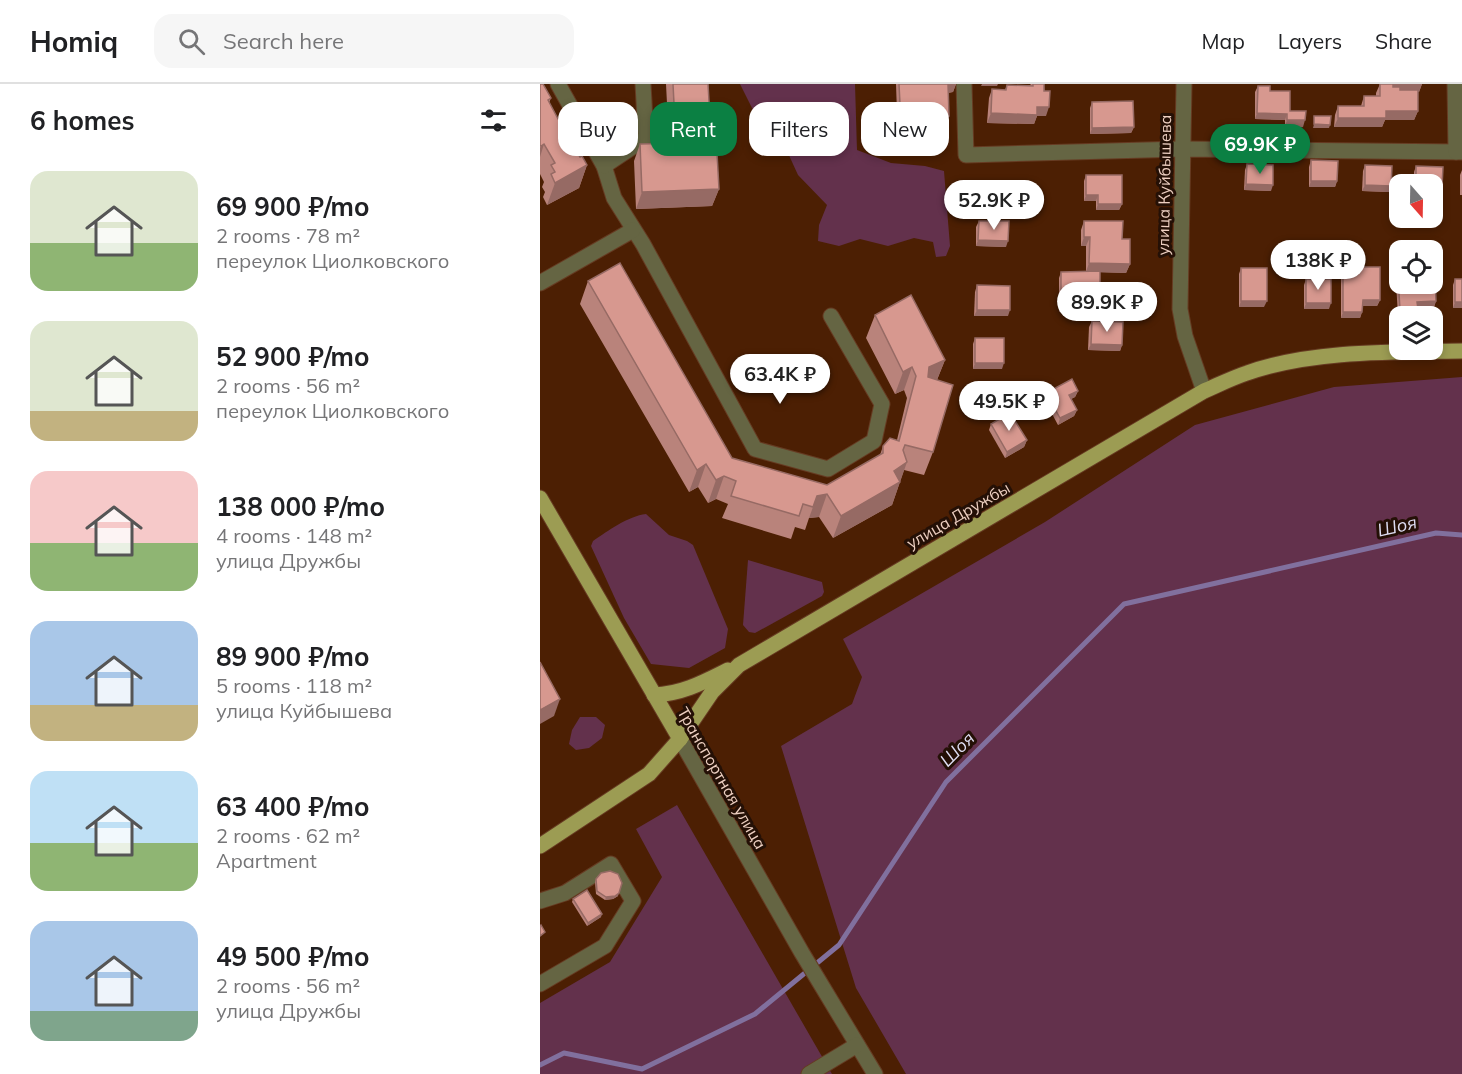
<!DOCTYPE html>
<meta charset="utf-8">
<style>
body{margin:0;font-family:Mulish,sans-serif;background:#f6f6f6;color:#202124;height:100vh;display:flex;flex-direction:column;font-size:22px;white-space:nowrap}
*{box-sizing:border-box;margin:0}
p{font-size:20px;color:#757577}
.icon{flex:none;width:33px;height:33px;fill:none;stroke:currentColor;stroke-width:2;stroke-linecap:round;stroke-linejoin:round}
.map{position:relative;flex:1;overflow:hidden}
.details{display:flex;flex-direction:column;background:#fff;width:540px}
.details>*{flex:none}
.top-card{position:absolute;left:18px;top:18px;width:570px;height:54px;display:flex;gap:12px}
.needle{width:39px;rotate:160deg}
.tools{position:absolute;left:849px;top:90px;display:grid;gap:12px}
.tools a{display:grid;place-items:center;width:54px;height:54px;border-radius:12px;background:#fff;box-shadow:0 3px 9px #0003;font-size:30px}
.price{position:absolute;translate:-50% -51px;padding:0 14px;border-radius:21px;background:#fff;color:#222;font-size:20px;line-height:39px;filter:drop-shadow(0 2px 3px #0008)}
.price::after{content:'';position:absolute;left:50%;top:36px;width:18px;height:14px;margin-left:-9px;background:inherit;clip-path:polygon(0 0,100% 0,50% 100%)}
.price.on{background:#0b8043;color:#fff}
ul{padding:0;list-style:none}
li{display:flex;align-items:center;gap:18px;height:150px;padding:0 30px}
li span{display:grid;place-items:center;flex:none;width:168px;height:120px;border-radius:18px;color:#555}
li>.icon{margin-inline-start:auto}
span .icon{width:72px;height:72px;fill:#fffc;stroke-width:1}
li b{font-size:26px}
h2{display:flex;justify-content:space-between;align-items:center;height:72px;padding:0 30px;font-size:26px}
.chip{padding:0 21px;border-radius:18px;background:#fff;box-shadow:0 3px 9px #0003;font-size:21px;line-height:54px}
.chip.on{background:#0b8043;color:#fff}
header{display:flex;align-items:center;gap:36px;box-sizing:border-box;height:84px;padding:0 30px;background:#fff;border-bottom:2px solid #e0e0e0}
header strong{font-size:28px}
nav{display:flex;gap:33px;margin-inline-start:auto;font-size:21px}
.search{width:420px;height:54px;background:#f6f6f6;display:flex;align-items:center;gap:15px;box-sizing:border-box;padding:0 21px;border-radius:18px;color:#757577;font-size:22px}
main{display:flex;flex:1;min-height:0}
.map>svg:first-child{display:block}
.green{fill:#63314c}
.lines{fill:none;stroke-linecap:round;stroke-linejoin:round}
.stream{stroke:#81709e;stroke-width:5}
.minor-casing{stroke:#663b22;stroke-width:17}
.major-casing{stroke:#663b22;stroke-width:17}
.minor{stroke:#656543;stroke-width:15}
.major{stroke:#9c9c53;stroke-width:15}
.wall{fill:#b9837b}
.shaded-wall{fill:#966a64}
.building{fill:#d7988f;stroke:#966a64;stroke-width:1.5}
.labels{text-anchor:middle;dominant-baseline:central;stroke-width:6;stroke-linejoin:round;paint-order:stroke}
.street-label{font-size:16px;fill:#eed0c2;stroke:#241006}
.water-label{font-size:18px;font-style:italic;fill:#deddf2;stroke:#241006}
</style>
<header>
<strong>Homiq</strong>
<div class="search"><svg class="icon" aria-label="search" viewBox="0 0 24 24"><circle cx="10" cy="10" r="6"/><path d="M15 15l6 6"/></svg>Search here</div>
<nav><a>Map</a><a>Layers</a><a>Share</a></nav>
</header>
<main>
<section class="details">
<h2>6 homes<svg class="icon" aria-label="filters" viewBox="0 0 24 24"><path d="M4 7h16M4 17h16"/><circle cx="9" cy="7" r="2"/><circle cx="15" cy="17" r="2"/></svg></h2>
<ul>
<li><span style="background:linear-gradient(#dfe7d0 60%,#8fb573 0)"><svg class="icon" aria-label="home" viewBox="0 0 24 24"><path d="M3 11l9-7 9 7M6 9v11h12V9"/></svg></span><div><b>69 900 ₽/mo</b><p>2 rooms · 78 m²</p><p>переулок Циолковского</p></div></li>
<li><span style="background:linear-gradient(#dfe7d0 75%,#c2b280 0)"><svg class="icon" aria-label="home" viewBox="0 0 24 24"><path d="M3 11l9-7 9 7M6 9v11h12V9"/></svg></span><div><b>52 900 ₽/mo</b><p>2 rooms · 56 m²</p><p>переулок Циолковского</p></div></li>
<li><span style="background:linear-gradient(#f6c9c9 60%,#8fb573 0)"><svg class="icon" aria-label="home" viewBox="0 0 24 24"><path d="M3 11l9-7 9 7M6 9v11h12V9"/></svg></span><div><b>138 000 ₽/mo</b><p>4 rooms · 148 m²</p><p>улица Дружбы</p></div></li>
<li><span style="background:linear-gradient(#a9c7e8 70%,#c2b280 0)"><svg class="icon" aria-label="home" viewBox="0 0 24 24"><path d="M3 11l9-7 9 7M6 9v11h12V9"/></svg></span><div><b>89 900 ₽/mo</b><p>5 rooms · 118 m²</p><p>улица Куйбышева</p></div></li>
<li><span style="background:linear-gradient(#bfe0f5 60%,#8fb573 0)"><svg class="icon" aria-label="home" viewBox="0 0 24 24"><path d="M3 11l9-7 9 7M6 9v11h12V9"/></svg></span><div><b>63 400 ₽/mo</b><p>2 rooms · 62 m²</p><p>Apartment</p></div></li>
<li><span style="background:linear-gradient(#a9c7e8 75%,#7fa58c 0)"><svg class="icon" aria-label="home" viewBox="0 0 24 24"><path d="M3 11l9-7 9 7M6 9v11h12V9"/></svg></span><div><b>49 500 ₽/mo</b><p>2 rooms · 56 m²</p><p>улица Дружбы</p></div></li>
</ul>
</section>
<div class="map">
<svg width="922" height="990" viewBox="0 0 922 990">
<rect width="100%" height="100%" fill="#4c1f03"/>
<!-- green -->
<g class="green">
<polygon points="200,0 315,0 317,66 351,79 385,82 404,87 410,162 406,172 396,173 393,158 374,154 348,162 320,155 299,162 278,157 279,141 287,121 258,91 242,56 218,36"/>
<polygon points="922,293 922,990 366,990 316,904 241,662 312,620 322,593 303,555 505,438 655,341 794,303"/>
<path d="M106 430 129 451 147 457 153 461 188 545 185 564 149 584 111 580 84 534 51 462 53 457C68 447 88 432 106 430Z"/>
<polygon points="208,476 282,498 284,508 282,512 215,549 209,548 203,541"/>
<polygon points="40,633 56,633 65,641 62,654 49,664 36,666 29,660 32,646"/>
<polygon points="137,721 292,990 0,990 0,919 70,878 122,793 96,745"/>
</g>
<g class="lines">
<!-- stream -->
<polyline class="stream" points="0,981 24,969 102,985 215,930 299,861 406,698 584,520 896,449 922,451"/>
<defs>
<g id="minor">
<polyline points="18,0 64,82 74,114 103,160 215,365 288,385 334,357 342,320 291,232"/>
<polyline points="424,0 426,71 643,65 922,68"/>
<polyline points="644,0 640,225 645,252 664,307"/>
<polyline points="915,0 916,68"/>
<polyline points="64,82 106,54 103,0"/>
<polyline points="0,199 93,146"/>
<polyline points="140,655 262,869 335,990"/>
<polyline points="0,817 25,809 71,780 93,817 65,862 0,900"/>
<polyline points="269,990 317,961"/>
</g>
<g id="major">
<polyline points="0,414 140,655"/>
<path d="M114 611C142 610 164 598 188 586"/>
<path d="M0 762 109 690 140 655 172 608 199 581 664 307C678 301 692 294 707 289 771 266 854 268 922 267"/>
</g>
</defs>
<!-- minor casing -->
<use href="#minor" class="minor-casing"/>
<!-- major casing -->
<use href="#major" class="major-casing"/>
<!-- minor -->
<use href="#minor" class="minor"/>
<!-- major -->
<use href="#major" class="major"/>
</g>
<!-- wall -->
<g class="wall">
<polygon points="0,0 11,14 9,19 40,73 47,81 39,104 7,121 3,113 5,108 2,103 4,98 0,90"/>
<polygon points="126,0 168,0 171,51 179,105 172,122 96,125 94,77 100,60 129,59"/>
<polygon points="356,0 416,0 413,8 408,9 406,41 370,42 370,28 357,29"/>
<polygon points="491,0 504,0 506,32 497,32 494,40 447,39 449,14 452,5 465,6 467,1 490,1"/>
<polygon points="840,0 882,0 879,8 878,8 878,27 874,36 845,36 842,43 794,43 795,31 798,22 821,22 824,12 836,12 836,9"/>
<polygon points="718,2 730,7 763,43 745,42 745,36 715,35 715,8"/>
<polygon points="552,18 594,43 591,49 550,50 550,24"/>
<polygon points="771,76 797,97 795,103 769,103 769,83"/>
<polygon points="707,80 731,107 704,106 705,86"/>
<polygon points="825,81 849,108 822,107 823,87"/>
<polygon points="876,82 900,109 892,109 892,100 874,100 874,88"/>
<polygon points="922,86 922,111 920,111 920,91"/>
<polygon points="546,91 582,120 579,126 556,126 556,117 544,117 544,97"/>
<polygon points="439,105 474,131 437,130 437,111"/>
<polygon points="439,137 466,163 436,162 436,143"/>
<polygon points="544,137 590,180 586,189 560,188 558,209 537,209 535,228 519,228 519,194 521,188 546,188 546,162 541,162 541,146"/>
<polygon points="803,183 840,216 837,222 822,222 822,228 820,234 801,234 801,189"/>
<polygon points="701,184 724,223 699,223 699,190"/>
<polygon points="858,192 896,217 894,223 878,224 875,231 858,232 856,198"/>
<polygon points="766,195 789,225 764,225 764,201"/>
<polygon points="915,195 922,224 913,224 913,201"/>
<polygon points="48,197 192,374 287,401 340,371 343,362 357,356 367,314 364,306 355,310 326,254 335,231 405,276 397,296 393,368 384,391 364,386 352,421 293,454 279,433 269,434 265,446 255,443 251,455 182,434 188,420 176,415 168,419 158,403 149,408 40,220"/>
<polygon points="437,201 468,232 434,232 435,208"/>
<polygon points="552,237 582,261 580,267 548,266 549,243"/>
<polygon points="435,254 462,285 433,285 433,260"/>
<polygon points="538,307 535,313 531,315 537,326 534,332 518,341 504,315 506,309"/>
<polygon points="451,340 487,356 484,363 465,374 449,346"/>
<polygon points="56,795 78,812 73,815 65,816 56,810 55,798"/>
<polygon points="33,815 61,833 47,842 32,818"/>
</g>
<!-- shaded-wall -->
<g class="shaded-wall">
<polygon points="408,0 416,0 413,8 405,9"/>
<polygon points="442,0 458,0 457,2 441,2"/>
<polygon points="851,0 882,0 879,8 849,7"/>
<polygon points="373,19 370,28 357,29 360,20"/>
<polygon points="497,23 509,23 506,32 497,32 494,40 447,39 451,29"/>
<polygon points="846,27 878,27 874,36 845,36 842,43 794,43 798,34"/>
<polygon points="717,29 747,30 745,36 715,35"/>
<polygon points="409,32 406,41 370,42 374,33"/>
<polygon points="747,36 765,36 763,43 745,42"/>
<polygon points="774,40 790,41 789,44 773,44"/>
<polygon points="594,43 591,49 550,50 552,44"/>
<polygon points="4,60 0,73 0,64 1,62"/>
<polygon points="47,81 39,104 7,121 15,99"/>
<polygon points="771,97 797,97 795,103 769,103"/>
<polygon points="706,100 733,101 731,107 704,106"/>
<polygon points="825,101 851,102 849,108 822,107"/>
<polygon points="892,103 902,103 900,109 892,109"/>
<polygon points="179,105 172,122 96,125 102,108"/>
<polygon points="546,111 558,111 556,117 544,117"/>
<polygon points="558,120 582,120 579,126 556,126"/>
<polygon points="439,124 476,125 474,131 437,130"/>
<polygon points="544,153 550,153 546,162 541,162"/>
<polygon points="438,156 468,157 466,163 436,162"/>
<polygon points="549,179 590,180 586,189 546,188"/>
<polygon points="537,203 560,203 558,209 535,209"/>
<polygon points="823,216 840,216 837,222 820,222"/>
<polygon points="701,217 727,217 724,223 699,223"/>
<polygon points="896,217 894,223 875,224 877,218"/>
<polygon points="915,218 922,218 922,224 913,224"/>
<polygon points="766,219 791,219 789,225 764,225"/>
<polygon points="521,222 537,222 535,228 519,228"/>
<polygon points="878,225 875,231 858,232 860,226"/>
<polygon points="437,226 470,226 468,232 434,232"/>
<polygon points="803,228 822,228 820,234 801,234"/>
<polygon points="551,260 582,261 580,267 548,266"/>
<polygon points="405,276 396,298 381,306 389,283"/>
<polygon points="435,279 464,279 462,285 433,285"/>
<polygon points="372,283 364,306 355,310 363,288"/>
<polygon points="538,307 535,313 527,317 529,311"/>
<polygon points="537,326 534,332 518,341 520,334"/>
<polygon points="487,356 484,363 465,374 467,368"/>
<polygon points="367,378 352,421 293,454 301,432 357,385"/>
<polygon points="166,380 158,403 149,408 157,386"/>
<polygon points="184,392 176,415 168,419 176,396"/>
<polygon points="287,410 279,433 269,434 277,412"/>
<polygon points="20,615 14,632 0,640 0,626"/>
<polygon points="79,809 78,812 73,815 65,816 66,813"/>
<polygon points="62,830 61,833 47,842 48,839"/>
</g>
<!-- building -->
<g class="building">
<polygon points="0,0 3,0 11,14 8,16 25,48 29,47 38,64 35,65 40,73 42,72 47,81 15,99 11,90 15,88 11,81 15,79 4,60 1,62 0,61"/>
<polygon points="133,0 168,0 171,51 176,51 179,105 102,108 100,60 136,59"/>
<polygon points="359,0 408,0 409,32 374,33 373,19 360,20"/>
<polygon points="493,0 504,0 504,7 510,7 509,23 497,23 497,31 451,29 452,5 466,6 467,1 493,2"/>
<polygon points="840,0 853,0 853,3 860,3 860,6 878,6 878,27 846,27 846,34 798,34 798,22 824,22 824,12 840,12"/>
<polygon points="718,2 730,2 730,7 750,7 750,27 766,27 765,36 747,36 747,30 717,29"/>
<polygon points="593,17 594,43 552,44 552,18"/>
<polygon points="774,32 791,32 790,41 774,40"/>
<polygon points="771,76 798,77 797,97 771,97"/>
<polygon points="707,80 733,81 733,101 706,100"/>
<polygon points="825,81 852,82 851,102 825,101"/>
<polygon points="876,82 903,83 902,103 892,103 892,100 876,100"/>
<polygon points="546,91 582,91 582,120 558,120 558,111 546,111"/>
<polygon points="439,105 476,105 476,125 439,124"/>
<polygon points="439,137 469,137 468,157 438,156"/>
<polygon points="544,137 583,137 582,155 590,155 590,180 549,179 550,153 544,153"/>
<polygon points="80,179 192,374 287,401 343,369 343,362 350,354 359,357 376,292 372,283 363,288 335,231 371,211 405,276 389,283 388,293 413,301 393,368 365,361 363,366 367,378 354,387 360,398 301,432 287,410 277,412 273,423 263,420 259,432 191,412 196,397 184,392 176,396 166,380 157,386 48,197"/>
<polygon points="803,183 840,183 840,216 823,216 822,228 803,228"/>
<rect x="701" y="184" width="26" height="33"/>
<polygon points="560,187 560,203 537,203 537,222 521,222 521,188"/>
<polygon points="895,190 896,217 877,218 878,225 860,226 858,192 860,192 860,200 892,200 892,191"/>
<rect x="766" y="195" width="25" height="24"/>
<rect x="915" y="195" width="7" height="23"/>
<polygon points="437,201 470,202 470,226 437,226"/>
<polygon points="552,237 583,238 582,261 551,260"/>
<rect x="435" y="254" width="29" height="25"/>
<polygon points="532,295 538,307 529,311 537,326 520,334 506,309"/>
<polygon points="470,329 487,356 467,368 451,340"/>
<polygon points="0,578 20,615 0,626"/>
<polygon points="70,787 78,790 82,799 79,809 75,812 66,813 57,807 56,795 61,789"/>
<polygon points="47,806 62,830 48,839 33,815"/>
<polygon points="1,841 5,848 0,852 0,842"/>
</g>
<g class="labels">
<!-- street labels -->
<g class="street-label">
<text transform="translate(624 101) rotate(-89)">улица Куйбышева</text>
<text transform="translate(418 431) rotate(-30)">улица Дружбы</text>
<text transform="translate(182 694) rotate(60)">Транспортная улица</text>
</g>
<!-- water labels -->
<g class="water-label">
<text transform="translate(857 442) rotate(-13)">Шоя</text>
<text transform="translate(417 665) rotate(-45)">Шоя</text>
</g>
</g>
</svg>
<div class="tools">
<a><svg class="needle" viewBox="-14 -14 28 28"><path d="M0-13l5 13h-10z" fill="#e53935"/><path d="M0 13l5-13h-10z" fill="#757577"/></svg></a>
<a><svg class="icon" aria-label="locate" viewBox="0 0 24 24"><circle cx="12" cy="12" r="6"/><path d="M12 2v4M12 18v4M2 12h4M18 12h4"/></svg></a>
<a><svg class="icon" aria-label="layers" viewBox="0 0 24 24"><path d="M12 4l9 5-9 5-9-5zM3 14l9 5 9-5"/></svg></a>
</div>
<b class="price on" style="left:720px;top:91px">69.9K ₽</b>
<b class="price" style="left:454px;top:147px">52.9K ₽</b>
<b class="price" style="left:778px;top:207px">138K ₽</b>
<b class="price" style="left:567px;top:249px">89.9K ₽</b>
<b class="price" style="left:240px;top:321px">63.4K ₽</b>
<b class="price" style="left:469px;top:348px">49.5K ₽</b>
<div class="top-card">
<a class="chip">Buy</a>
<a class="chip on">Rent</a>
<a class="chip">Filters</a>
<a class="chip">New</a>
</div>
</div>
</main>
